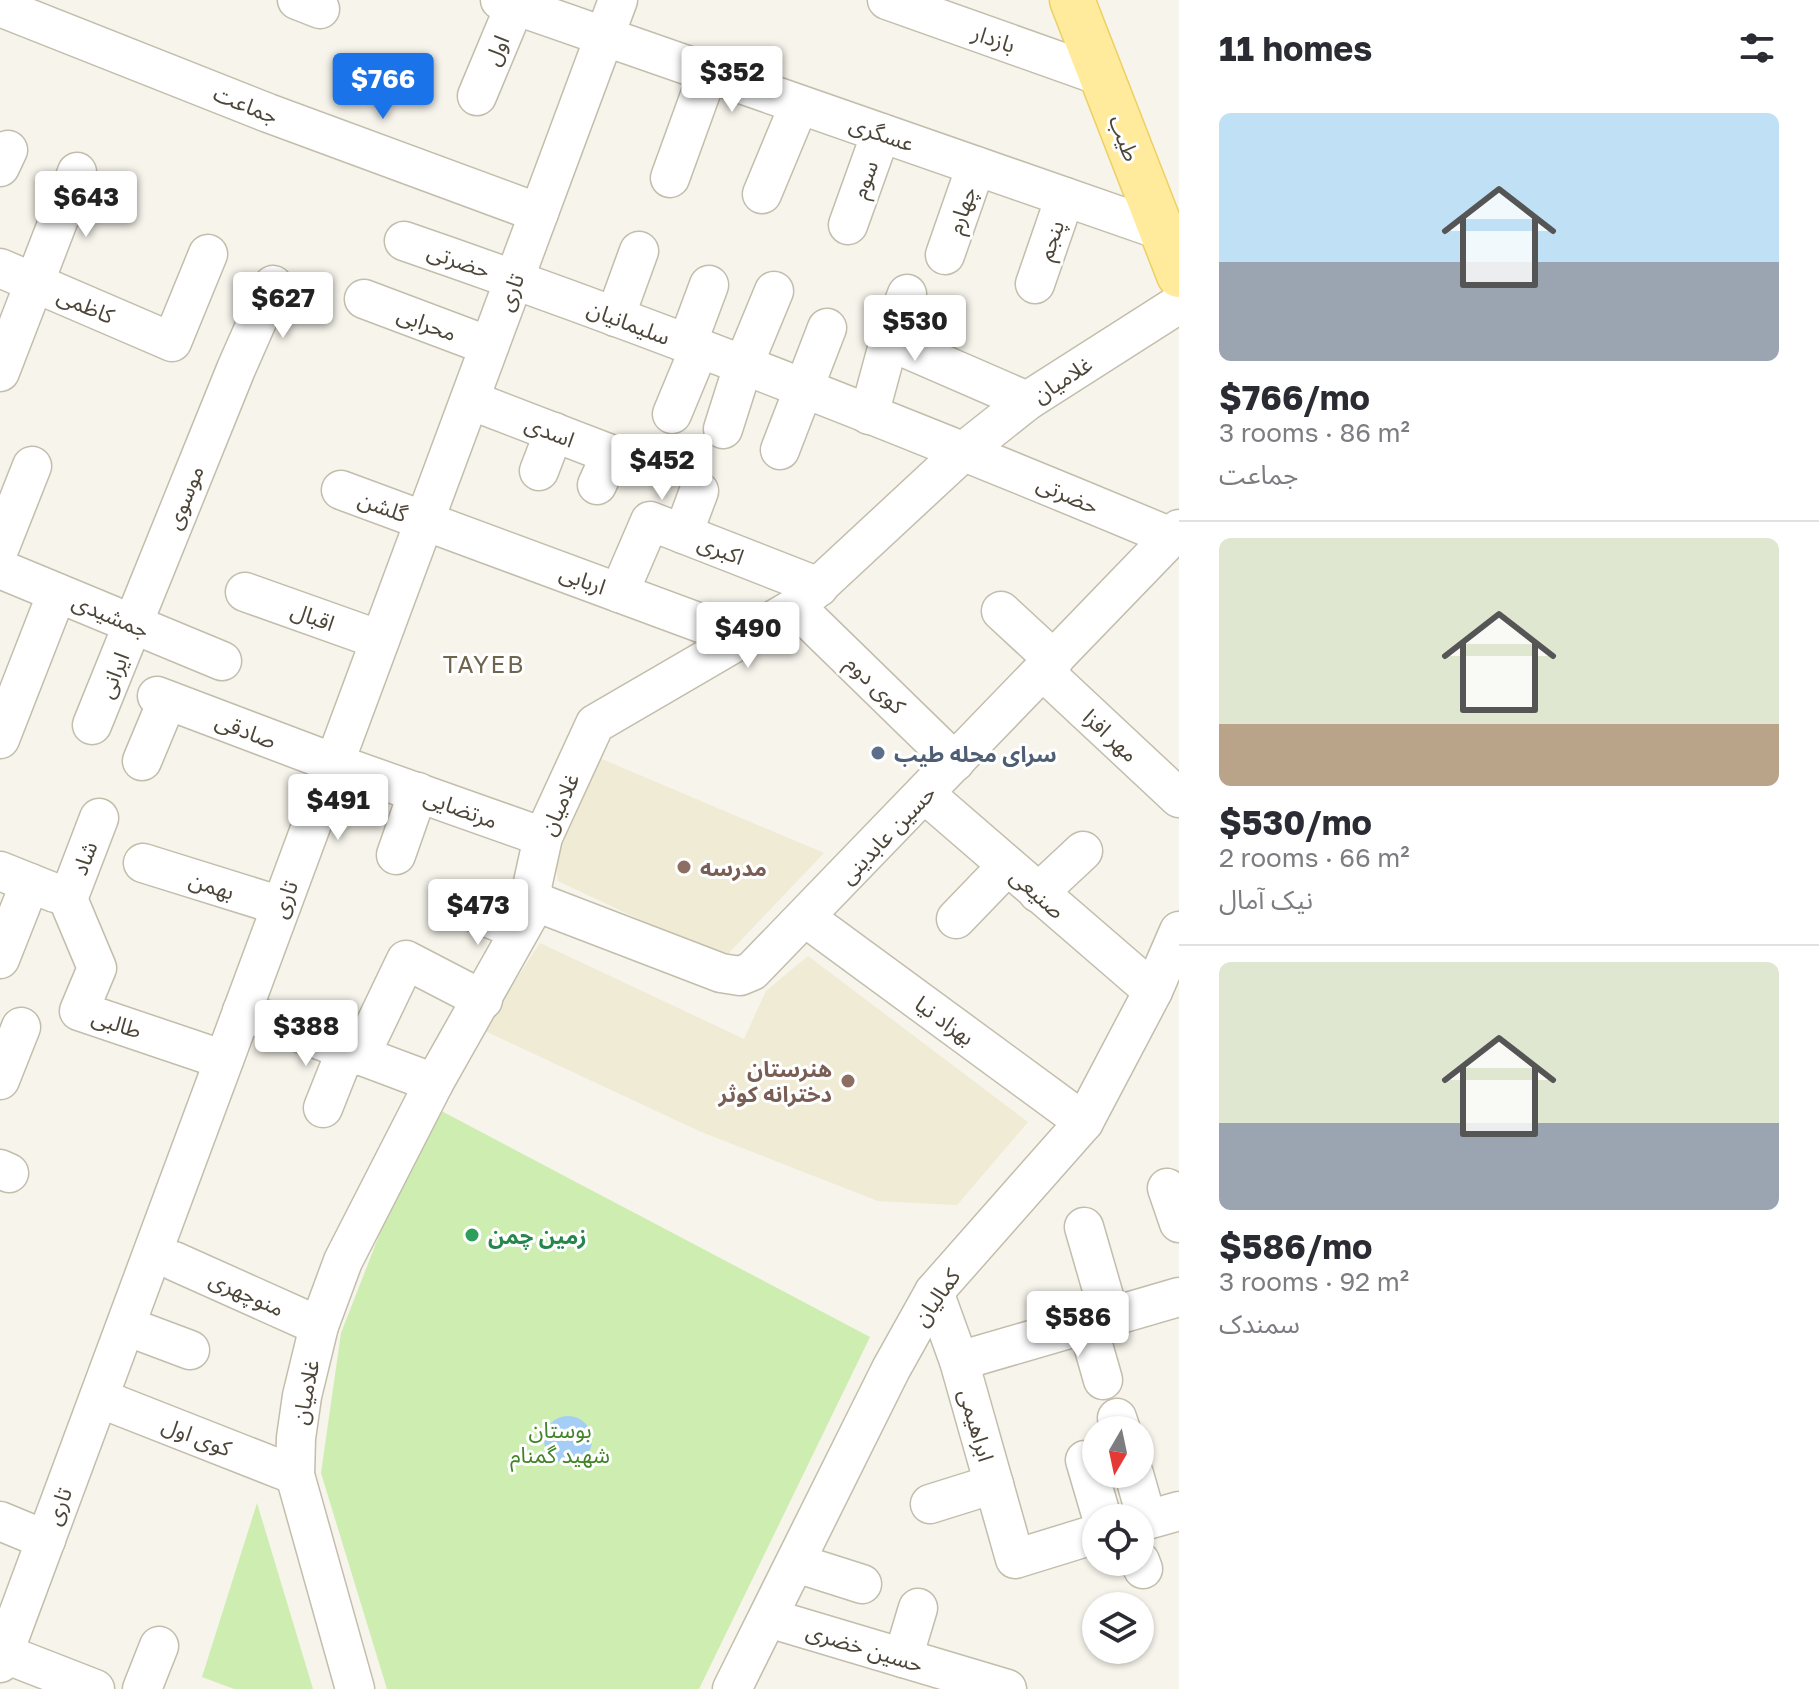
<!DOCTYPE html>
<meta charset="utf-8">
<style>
body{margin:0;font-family:"Golos Text","Noto Sans Arabic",sans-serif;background:#f2f2f3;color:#2b2b33;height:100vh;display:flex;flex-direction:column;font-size:30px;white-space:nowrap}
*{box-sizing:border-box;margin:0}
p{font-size:26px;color:#7c7c81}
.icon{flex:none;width:44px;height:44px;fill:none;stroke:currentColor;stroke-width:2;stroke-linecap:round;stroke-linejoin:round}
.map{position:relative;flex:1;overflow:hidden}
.drawer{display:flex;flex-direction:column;background:#fff;width:640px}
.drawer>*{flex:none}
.needle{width:52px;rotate:189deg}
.buttons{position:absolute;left:1082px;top:1416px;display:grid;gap:16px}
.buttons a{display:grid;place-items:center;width:72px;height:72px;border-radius:50%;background:#fff;box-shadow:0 2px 6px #0004;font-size:40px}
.price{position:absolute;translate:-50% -68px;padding:0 18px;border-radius:8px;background:#fff;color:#222;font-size:26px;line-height:52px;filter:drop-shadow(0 2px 4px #0008)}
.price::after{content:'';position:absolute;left:50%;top:48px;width:24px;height:18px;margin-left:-12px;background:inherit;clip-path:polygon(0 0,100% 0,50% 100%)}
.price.selected{background:#1a73e8;color:#fff}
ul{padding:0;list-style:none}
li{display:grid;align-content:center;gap:16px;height:424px;padding:0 40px}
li+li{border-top:2px solid #e1e1e2}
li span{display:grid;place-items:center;height:248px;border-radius:12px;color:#555}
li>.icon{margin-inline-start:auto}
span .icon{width:144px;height:144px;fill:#fffc;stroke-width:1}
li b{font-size:34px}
h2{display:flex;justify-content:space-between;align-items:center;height:96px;padding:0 40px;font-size:34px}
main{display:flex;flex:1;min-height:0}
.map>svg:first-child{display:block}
.education{fill:#f0ebd4}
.green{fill:#cdedb1}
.water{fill:#a4cef6}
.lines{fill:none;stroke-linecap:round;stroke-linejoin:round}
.minor-casing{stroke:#c3bdac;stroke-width:41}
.major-casing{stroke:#eecf62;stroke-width:47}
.minor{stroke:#fff;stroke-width:38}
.major{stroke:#ffeb9b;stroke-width:44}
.service-dot{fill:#5c6f8a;stroke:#fff;stroke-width:3}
.education-dot{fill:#8d6e63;stroke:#fff;stroke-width:3}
.leisure-dot{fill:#2e9e5b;stroke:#fff;stroke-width:3}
.labels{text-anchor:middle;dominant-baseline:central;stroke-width:6;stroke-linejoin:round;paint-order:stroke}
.street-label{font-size:22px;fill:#4c4538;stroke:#fff}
.service-label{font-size:22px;font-weight:bold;fill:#4e5e75;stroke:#fff;text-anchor:start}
.education-label{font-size:22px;font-weight:bold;fill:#785e54;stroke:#fff;text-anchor:start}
.leisure-label{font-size:22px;font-weight:bold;fill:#27864d;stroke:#fff;text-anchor:start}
.park-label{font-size:22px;fill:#418425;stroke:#fff}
.neighbourhood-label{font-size:24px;letter-spacing:2px;fill:#6f654e;stroke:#fff}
</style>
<main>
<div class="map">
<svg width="1179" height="1689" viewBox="0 0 1179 1689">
<rect width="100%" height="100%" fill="#f6f4eb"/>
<!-- education -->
<g class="education">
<polygon points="597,757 824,853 723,959 558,881 553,846"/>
<polygon points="540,943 744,1039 766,991 808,956 1028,1122 957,1205 878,1201 699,1131 483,1030"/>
</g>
<!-- green -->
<g class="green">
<polygon points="430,1105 870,1337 699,1689 387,1689 321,1473 341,1333"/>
<polygon points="257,1503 313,1689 234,1689 202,1677"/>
</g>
<!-- water -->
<circle class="water" cx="568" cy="1440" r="24"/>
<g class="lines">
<defs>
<g id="minor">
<polyline points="297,0 320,9"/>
<polyline points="500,0 1160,230"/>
<polyline points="887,0 1101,76"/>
<polyline points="0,7 268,113 539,213"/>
<polyline points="477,96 515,5"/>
<polyline points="0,167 8,150"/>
<polyline points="670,178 708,73"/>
<polyline points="762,194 799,105"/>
<polyline points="848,225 881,133"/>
<path d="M404 241C663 330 918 431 1171 537"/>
<polyline points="945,255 976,166"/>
<polyline points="0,268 172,342 208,254"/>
<polyline points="1035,284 1065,197"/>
<polyline points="364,299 489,346"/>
<polyline points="615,317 639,251"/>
<polyline points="889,341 1027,401"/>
<polyline points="687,344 709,285"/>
<polyline points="0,372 77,172"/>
<polyline points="470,400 631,462"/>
<polyline points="672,414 699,349"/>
<polyline points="869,415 889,341 907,294"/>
<polyline points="723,429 743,366 774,291"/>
<polyline points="780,450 827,328"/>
<polyline points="539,471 554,432"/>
<polyline points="597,485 611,454"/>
<polyline points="341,490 741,638"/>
<polyline points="683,534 699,491"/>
<polyline points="0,547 32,466"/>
<polyline points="0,569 222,661"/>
<polyline points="245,592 380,640"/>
<polyline points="619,593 650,521 819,587"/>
<polyline points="796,607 955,762"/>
<polyline points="1001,611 1054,660"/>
<polyline points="1043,671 1179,798"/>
<polyline points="157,696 334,763 543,837"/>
<polyline points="92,725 236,369 273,285"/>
<polyline points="0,739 57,593"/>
<polyline points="142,761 167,701"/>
<polyline points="925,794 1153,991"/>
<polyline points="396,855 418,792"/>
<polyline points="143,863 281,906"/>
<polyline points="0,871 55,893"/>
<polyline points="1038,893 1083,851"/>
<polyline points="68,899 97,968 79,1011 224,1060"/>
<polyline points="68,899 99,818"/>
<polyline points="536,902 721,973 740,976 752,971 1179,529"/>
<polyline points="458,906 519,930"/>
<polyline points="806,918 1084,1122"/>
<polyline points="956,919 1007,866"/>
<polyline points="0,959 30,883"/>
<polyline points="242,1011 434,1083"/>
<polyline points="360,1056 406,960 483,1000"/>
<polyline points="0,1080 21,1027"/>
<polyline points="323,1108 346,1050"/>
<polyline points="0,1169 9,1173"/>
<polyline points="1167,1188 1179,1223"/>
<polyline points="1084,1227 1110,1317"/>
<polyline points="174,1261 319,1326"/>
<polyline points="934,1292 959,1361 1015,1559 1096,1534"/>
<polyline points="1087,1324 1103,1380"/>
<polyline points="126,1326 190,1350"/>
<polyline points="959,1361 1179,1297"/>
<polyline points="99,1398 295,1475"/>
<polyline points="1117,1418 1121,1430"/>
<polyline points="1085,1460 1102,1518"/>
<polyline points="1134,1474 1147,1520"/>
<polyline points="930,1504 994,1484"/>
<polyline points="0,1521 46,1540"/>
<polyline points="1140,1522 1179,1511"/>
<polyline points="1140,1561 1143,1569"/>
<polyline points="796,1563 862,1584"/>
<polyline points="769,1618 1007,1689"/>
<polyline points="0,1652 95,1689"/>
<polyline points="903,1658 918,1608"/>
<polyline points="0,1663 618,0"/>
<polyline points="142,1689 159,1646"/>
<polyline points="355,1689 295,1475 296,1438 302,1396 319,1326 343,1261 434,1083 536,902 532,887 543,837 595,724 796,607 964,451 1027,401 1179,304"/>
<polyline points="732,1689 891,1369 934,1292 1084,1122 1153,991 1179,931"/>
</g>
<polyline id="major" points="1072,0 1179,275"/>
</defs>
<!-- minor casing -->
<use href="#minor" class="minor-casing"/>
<!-- major casing -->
<use href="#major" class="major-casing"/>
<!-- minor -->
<use href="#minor" class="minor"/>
<!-- major -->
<use href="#major" class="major"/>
</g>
<!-- markers -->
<circle class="service-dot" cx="878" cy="753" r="8"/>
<g class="education-dot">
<circle cx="684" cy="867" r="8"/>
<circle cx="848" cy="1081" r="8"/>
</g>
<circle class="leisure-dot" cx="472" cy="1235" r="8"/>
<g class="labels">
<!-- street labels -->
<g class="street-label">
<text transform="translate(994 38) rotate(19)">بازدار</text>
<text transform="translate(496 50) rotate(-67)">اول</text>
<text transform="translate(246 104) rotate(22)">جماعت</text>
<text transform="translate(882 133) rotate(19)">عسگری</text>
<text transform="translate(1125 138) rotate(69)">طیب</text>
<text transform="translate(864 179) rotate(-70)">سوم</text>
<text transform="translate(961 210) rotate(-71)">چهارم</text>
<text transform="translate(1050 240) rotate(-71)">پنجم</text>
<text transform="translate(459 260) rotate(19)">حضرتی</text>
<text transform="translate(510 292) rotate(-69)">تاری</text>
<text transform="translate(86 305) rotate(23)">کاظمی</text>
<text transform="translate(629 322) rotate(21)">سلیمانیان</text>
<text transform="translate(427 323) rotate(20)">محرابی</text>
<text transform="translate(1062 379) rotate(-33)">غلامیان</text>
<text transform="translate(550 431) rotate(21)">اسدی</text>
<text transform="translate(1068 494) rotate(23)">حضرتی</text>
<text transform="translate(184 497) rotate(-68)">موسوی</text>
<text transform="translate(383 506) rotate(20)">گلشن</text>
<text transform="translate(721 549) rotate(21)">اکبری</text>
<text transform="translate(583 579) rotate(20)">اربابی</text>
<text transform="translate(111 615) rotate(23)">جمشیدی</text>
<text transform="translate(313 616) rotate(20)">اقبال</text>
<text transform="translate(113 675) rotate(-68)">ایرانی</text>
<text transform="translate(876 684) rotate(44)">کوی دوم</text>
<text transform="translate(246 730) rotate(21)">صادقی</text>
<text transform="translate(1111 735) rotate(43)">مهر افزا</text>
<text transform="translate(559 804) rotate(-66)">غلامیان</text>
<text transform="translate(461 808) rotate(20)">مرتضایی</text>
<text transform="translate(887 834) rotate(-46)">حسین عابدینی</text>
<text transform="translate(84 858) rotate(-69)">شاد</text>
<text transform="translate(212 885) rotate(18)">بهمن</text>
<text transform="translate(1038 893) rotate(41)">صنیعی</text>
<text transform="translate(284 899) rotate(-70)">تاری</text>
<text transform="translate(945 1020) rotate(36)">بهزاد نیا</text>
<text transform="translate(117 1023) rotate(18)">طالبی</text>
<text transform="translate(247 1293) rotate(24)">منوچهری</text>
<text transform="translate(936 1297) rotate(-55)">کمالیان</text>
<text transform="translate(305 1392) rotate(-79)">غلامیان</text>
<text transform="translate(977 1425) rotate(74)">ابراهیمی</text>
<text transform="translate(197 1436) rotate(21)">کوی اول</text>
<text transform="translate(58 1506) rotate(-70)">تاری</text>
<text transform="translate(865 1647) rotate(17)">حسین خضری</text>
</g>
<!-- service labels -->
<g class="service-label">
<text x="894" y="753">سرای محله طیب</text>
</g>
<!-- education labels -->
<g class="education-label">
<text x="700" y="867">مدرسه</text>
<text x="832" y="1068" text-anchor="end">هنرستان<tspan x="832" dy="25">دخترانه کوثر</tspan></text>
</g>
<!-- leisure labels -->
<g class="leisure-label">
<text x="488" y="1235">زمین چمن</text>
</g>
<!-- park labels -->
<g class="park-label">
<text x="560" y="1429">بوستان<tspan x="560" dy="25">شهید گمنام</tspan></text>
</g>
<!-- neighbourhood labels -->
<g class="neighbourhood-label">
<text x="484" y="663">TAYEB</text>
</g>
</g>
</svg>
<div class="buttons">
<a><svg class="needle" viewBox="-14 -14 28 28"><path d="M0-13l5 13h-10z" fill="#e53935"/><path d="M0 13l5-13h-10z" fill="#7c7c81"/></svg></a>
<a><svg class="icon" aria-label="locate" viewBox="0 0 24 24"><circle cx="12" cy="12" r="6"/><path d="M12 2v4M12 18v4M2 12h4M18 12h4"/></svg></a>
<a><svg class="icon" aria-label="layers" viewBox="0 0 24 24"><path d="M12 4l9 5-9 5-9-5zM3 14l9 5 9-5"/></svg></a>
</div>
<b class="price" style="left:732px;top:114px">$352</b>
<b class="price selected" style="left:383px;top:121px">$766</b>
<b class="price" style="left:86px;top:239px">$643</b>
<b class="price" style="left:283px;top:340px">$627</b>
<b class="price" style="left:915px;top:363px">$530</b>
<b class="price" style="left:662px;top:502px">$452</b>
<b class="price" style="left:748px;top:670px">$490</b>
<b class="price" style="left:338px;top:842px">$491</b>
<b class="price" style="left:478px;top:947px">$473</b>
<b class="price" style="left:306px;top:1068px">$388</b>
<b class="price" style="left:1078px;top:1359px">$586</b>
</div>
<section class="drawer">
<h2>11 homes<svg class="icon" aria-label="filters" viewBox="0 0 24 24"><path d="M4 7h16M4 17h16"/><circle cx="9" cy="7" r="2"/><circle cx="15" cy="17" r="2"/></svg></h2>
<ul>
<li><span style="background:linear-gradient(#bfe0f5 60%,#9aa5b1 0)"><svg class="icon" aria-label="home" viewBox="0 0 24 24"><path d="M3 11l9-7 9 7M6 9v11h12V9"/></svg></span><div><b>$766/mo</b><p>3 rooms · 86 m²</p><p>جماعت</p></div></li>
<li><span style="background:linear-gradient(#dfe7d0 75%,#b9a48a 0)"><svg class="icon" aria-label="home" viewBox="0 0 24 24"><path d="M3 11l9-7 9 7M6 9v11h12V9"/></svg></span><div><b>$530/mo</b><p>2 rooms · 66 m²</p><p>نیک آمال</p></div></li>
<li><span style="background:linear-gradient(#dfe7d0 65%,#9aa5b1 0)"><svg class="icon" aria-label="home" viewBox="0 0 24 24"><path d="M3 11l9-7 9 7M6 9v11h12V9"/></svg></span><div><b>$586/mo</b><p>3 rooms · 92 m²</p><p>سمندک</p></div></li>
</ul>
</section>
</main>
